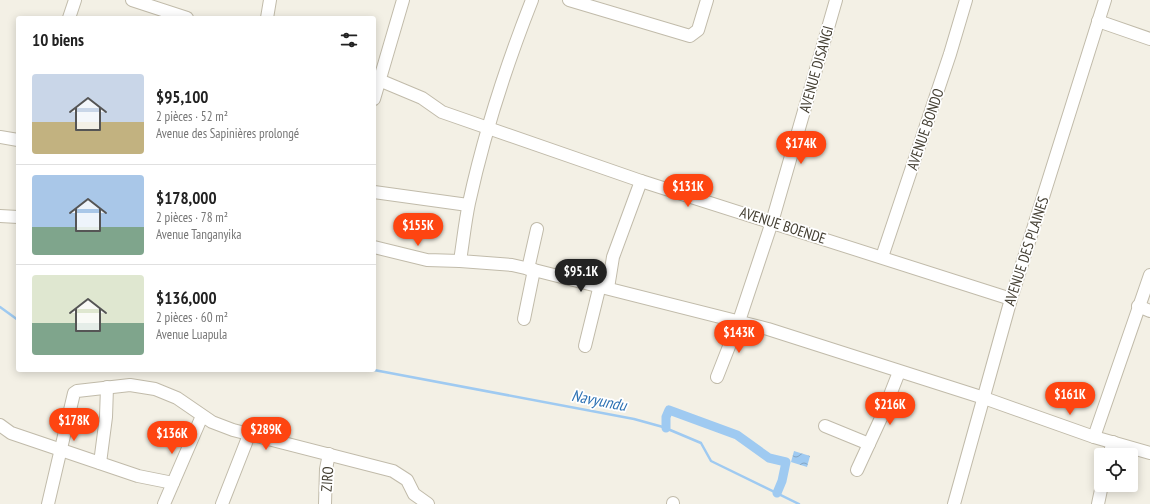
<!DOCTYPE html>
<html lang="fr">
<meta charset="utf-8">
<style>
body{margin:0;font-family:"PT Sans Narrow",sans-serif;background:#f2f2f2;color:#222;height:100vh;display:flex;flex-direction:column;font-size:15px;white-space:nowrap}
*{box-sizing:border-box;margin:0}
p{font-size:13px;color:#767676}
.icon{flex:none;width:22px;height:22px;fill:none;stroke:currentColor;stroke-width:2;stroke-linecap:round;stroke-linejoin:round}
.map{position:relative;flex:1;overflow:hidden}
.sheet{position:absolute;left:16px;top:16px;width:360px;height:356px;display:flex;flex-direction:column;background:#fff;border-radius:4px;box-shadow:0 2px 10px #0003}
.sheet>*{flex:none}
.controls{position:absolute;left:1094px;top:448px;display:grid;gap:8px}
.controls a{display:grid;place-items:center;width:44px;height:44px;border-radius:4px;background:#fff;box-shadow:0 2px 10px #0003;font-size:20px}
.price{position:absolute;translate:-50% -34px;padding:0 9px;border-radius:14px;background:#fe4511;color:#fff;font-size:13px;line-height:26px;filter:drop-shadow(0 1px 2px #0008)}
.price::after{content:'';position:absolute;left:50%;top:24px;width:12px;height:9px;margin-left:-6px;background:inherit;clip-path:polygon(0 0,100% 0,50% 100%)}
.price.current{background:#222;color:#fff}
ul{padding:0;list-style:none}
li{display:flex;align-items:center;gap:12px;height:100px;padding:0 16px}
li+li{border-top:1px solid #e0e0e0}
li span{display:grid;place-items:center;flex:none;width:112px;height:80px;border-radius:4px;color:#555}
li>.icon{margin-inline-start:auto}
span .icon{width:48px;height:48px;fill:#fffc;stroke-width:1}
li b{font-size:17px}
h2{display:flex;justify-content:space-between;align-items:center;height:48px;padding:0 16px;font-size:17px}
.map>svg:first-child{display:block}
.water{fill:url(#water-waves)}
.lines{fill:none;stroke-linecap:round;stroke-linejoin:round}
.stream{stroke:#9fcaf1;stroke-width:2.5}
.canal{stroke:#9fcaf1;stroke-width:9}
.minor-casing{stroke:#c1bbaa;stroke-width:14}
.minor{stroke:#fff;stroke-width:12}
.labels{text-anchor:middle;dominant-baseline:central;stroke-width:3.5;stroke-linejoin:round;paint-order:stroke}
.street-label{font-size:15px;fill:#454034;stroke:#fff}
.water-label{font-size:16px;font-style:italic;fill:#2c71b3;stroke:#fff}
</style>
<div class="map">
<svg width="1150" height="504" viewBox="0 0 1150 504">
<defs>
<pattern id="water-waves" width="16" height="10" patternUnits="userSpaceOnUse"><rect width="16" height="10" fill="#9fcaf1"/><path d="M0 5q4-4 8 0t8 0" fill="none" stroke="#83a5c4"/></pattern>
</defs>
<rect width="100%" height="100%" fill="#f3f0e5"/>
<!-- water -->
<polygon class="water" points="794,451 810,456 807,467 791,462"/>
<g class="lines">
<!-- stream -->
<g class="stream">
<polyline points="0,307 18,320"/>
<polyline points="374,370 634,419 663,427 701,443 711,461 799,504"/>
</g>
<!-- canal -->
<polyline class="canal" points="666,428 666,417 669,410 737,435 769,458 786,462 782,481 777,493"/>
<defs>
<g id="minor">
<polyline points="132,0 187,18"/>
<path d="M532 0C506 66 484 134 469 203 465 222 463 242 460 261L512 265 534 270 768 329 984 398 1094 437 1150 453"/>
<polyline points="569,0 690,36 698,30 707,0"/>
<polyline points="69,18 75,0"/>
<polyline points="267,18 270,0"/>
<polyline points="1098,21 1150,39"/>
<polyline points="379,80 422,98 442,112 641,181 1011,299"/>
<polyline points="374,99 403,0"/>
<polyline points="0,137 18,140"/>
<polyline points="374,192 468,205"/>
<polyline points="0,216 18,217"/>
<polyline points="374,247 427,260 460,261"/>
<polyline points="882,257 950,54 966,0"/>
<polyline points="528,269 537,229"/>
<polyline points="608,288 613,257 641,181"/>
<polyline points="1138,306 1150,311"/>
<polyline points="524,319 534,270"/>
<polyline points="585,346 600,285"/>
<polyline points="717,377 739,321 772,222 836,0"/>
<polyline points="0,425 11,433 138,476 173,483"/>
<polyline points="825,426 869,444"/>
<polyline points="1094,437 1150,275"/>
<polyline points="1109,455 1113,442"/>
<polyline points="100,463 106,417 107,387"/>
<polyline points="857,470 881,418 899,372"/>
<polyline points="48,504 74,393 77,391 130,385 155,389 177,398 212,422 233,430 393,471 407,480 414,494 428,504"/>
<polyline points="164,504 202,416"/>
<polyline points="222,504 249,435"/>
<polyline points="325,504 326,469 329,454"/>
<polyline points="673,504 673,503"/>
<polyline points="954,504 1011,299 1105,0"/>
<polyline points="1098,504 1102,485"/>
</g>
</defs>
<!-- minor casing -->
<use href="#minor" class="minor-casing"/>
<!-- minor -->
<use href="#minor" class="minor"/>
</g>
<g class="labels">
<!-- street labels -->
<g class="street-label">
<text transform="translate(816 69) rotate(-74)">AVENUE DISANGI</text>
<text transform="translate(925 129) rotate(-71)">AVENUE BONDO</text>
<text transform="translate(783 225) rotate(18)">AVENUE BOENDE</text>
<text transform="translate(1026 251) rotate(-72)">AVENUE DES PLAINES</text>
<text transform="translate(327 479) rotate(-86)">ZIRO</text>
</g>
<!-- water labels -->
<g class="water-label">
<text transform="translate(599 400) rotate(11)">Navyundu</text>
</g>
</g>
</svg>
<div class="controls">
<a><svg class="icon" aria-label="locate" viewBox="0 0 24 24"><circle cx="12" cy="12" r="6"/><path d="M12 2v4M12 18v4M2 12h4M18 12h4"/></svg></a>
</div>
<b class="price" style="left:801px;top:165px">$174K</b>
<b class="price" style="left:688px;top:208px">$131K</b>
<b class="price" style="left:418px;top:247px">$155K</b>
<b class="price current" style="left:581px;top:293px">$95.1K</b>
<b class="price" style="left:739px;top:354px">$143K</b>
<b class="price" style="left:1070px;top:416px">$161K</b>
<b class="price" style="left:890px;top:426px">$216K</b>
<b class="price" style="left:74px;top:442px">$178K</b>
<b class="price" style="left:266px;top:451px">$289K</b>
<b class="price" style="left:172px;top:455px">$136K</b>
<section class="sheet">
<h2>10 biens<svg class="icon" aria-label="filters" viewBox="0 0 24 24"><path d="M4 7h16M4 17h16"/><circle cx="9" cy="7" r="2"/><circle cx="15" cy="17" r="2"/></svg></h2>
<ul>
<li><span style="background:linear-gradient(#c9d6e8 60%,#c2b280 0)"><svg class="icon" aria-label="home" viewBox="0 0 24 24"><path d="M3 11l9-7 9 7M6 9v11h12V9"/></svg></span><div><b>$95,100</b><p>2 pièces · 52 m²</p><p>Avenue des Sapinières prolongé</p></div></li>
<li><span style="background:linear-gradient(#a9c7e8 65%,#7fa58c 0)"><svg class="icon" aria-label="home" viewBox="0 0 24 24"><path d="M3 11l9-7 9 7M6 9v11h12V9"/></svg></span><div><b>$178,000</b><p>2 pièces · 78 m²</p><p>Avenue Tanganyika</p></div></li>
<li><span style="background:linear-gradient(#dfe7d0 60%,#7fa58c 0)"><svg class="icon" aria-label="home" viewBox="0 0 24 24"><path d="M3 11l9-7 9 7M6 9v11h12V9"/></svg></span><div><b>$136,000</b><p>2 pièces · 60 m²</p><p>Avenue Luapula</p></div></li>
</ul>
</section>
</div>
